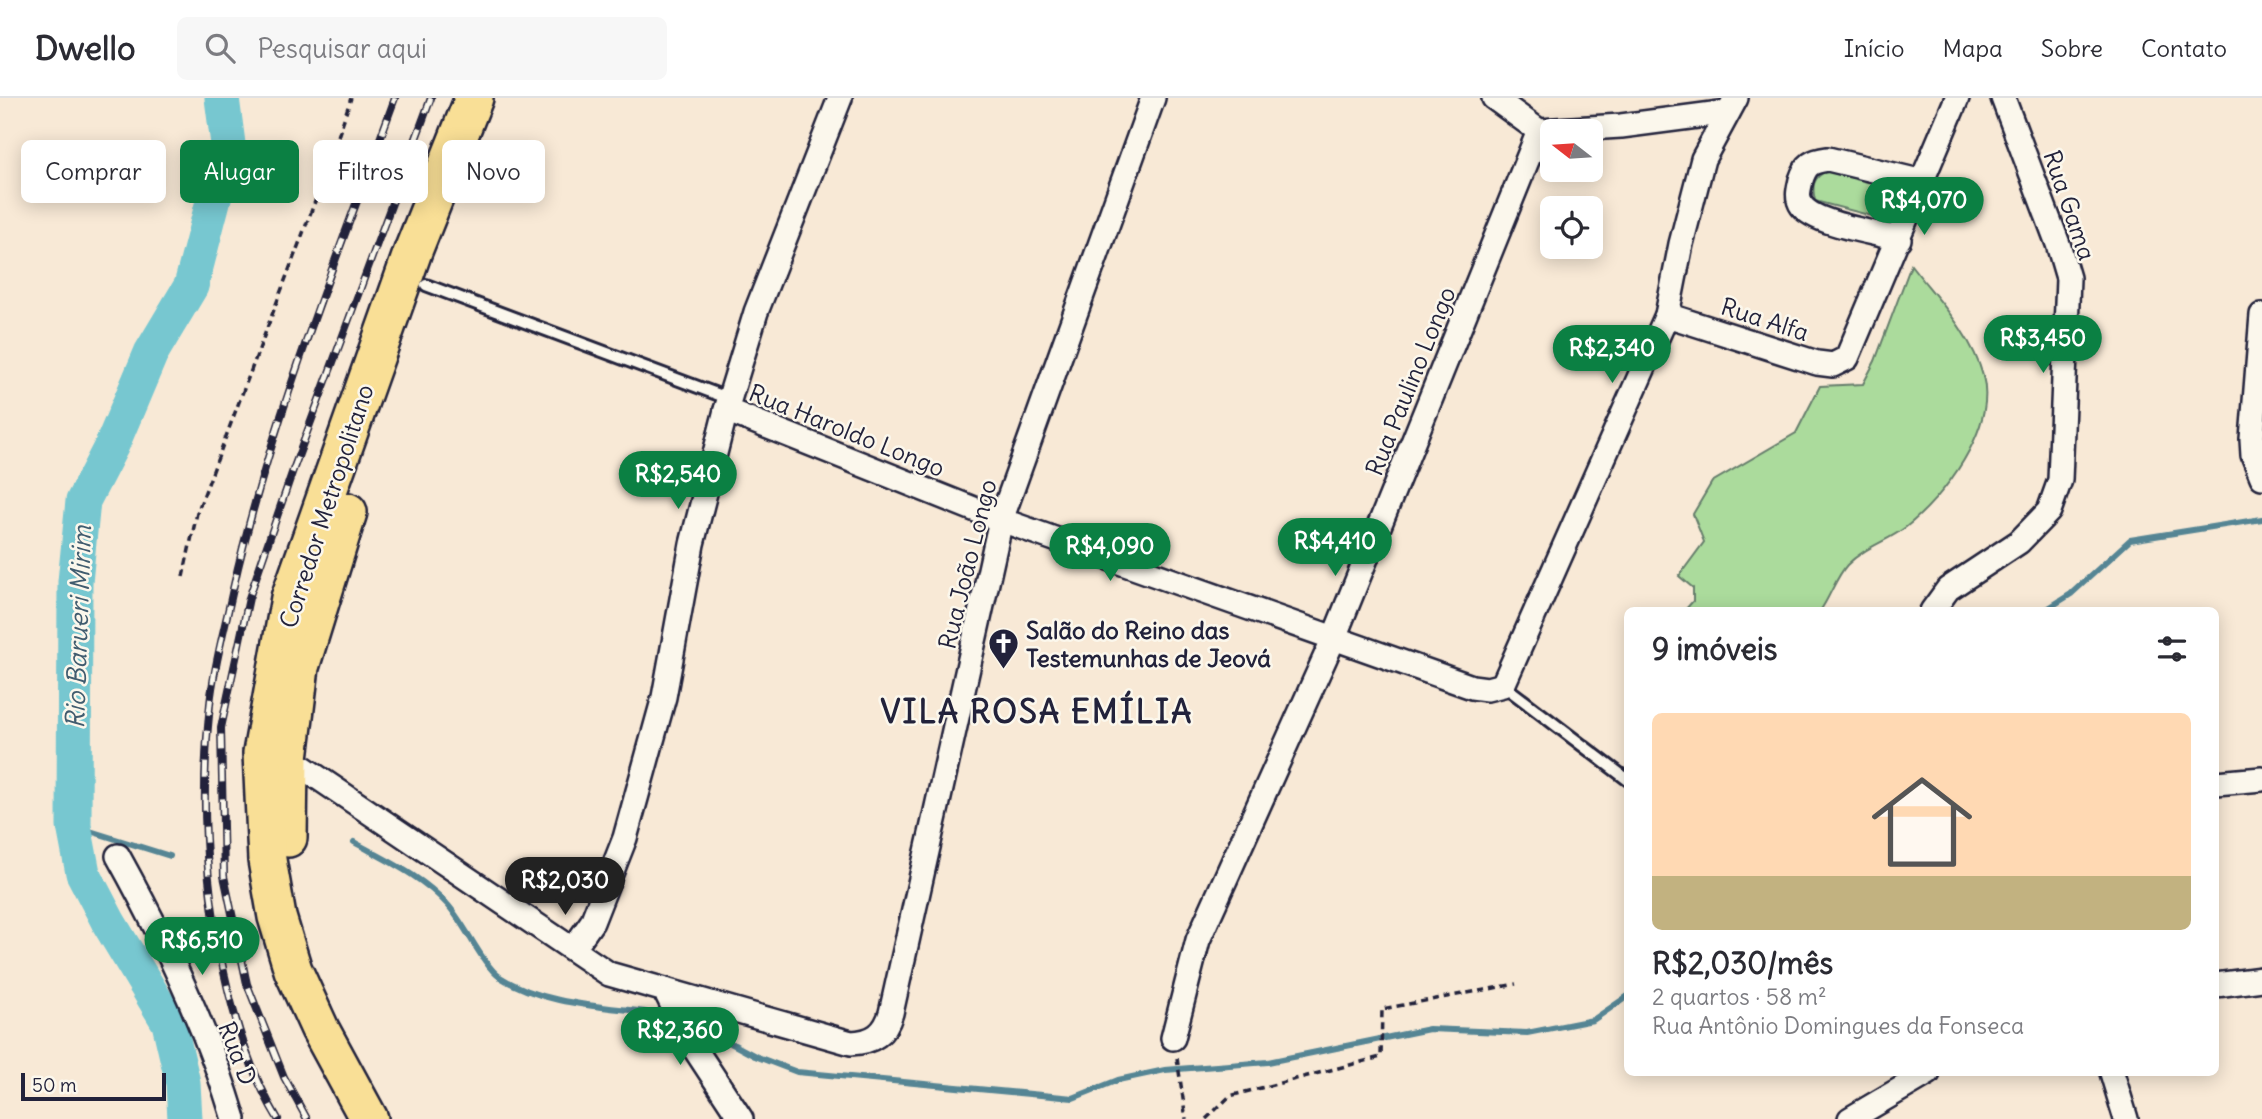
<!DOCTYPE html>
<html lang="pt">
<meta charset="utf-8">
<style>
body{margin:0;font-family:Delius,sans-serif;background:#f7f7f7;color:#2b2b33;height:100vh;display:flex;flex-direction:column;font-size:26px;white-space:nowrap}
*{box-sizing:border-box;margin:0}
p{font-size:23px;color:#7c7c81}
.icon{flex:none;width:38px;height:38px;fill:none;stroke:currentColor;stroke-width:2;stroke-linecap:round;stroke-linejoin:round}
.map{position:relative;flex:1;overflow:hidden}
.panel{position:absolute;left:1624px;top:509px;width:595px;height:469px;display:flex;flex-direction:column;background:#fff;border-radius:10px;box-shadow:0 4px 18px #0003}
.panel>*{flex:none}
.hud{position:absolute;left:21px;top:42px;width:665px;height:63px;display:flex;gap:14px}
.needle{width:46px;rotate:287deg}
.tools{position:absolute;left:1540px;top:21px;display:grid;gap:14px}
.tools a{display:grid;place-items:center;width:63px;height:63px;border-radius:10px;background:#fff;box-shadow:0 4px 18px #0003;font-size:35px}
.scale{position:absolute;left:21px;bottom:18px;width:145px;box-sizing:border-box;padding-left:7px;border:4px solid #22223b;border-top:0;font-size:19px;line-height:24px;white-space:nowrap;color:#22223b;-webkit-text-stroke:5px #fbf7ec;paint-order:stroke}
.price{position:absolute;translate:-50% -60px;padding:0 16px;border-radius:24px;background:#0b8043;color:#fff;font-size:23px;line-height:46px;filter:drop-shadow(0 2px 4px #0008)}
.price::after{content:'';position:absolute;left:50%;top:42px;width:21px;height:16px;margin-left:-10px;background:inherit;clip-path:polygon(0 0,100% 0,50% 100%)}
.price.active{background:#222;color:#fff}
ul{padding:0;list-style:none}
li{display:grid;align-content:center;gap:14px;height:371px;padding:0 28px}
li span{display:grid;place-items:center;height:217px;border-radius:10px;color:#555}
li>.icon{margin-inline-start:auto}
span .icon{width:126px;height:126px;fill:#fffc;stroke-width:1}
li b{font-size:30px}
h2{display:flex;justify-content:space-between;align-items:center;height:84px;padding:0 28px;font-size:30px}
.pill{padding:0 24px;border-radius:10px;background:#fff;box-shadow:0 4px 18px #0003;font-size:24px;line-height:63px}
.pill.active{background:#0b8043;color:#fff}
header{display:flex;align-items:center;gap:42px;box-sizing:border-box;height:98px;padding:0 35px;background:#fff;border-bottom:2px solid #e1e1e2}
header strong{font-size:33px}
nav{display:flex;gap:38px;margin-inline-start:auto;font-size:24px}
.search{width:490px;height:63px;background:#f7f7f7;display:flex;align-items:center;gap:18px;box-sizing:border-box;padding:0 24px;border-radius:10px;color:#7c7c81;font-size:26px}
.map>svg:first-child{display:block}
.green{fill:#abdb9c;stroke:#667e6c;stroke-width:2}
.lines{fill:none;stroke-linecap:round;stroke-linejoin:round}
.stream{stroke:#558594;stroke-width:6}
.river{stroke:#77c7d0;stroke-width:35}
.lane-casing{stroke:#22223b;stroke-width:16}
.street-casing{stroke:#22223b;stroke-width:28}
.primary-casing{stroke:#22223b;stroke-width:42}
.path{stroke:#22223b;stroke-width:3.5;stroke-dasharray:7 5;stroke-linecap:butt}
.lane{stroke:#fbf7ec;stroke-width:10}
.street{stroke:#fbf7ec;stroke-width:23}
.primary{stroke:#f9df96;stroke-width:37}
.rail-casing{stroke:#22223b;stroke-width:8}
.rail{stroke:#fbf7ec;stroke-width:5;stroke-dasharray:16;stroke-linecap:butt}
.labels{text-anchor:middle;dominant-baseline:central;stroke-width:5;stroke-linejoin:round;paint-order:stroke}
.street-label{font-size:24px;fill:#22223b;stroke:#fbf7ec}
.poi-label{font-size:24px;font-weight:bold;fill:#22223b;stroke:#fbf7ec;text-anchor:start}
.water-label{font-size:26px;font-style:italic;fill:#405c6f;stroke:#fbf7ec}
.district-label{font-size:32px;font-weight:bold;letter-spacing:2px;fill:#22223b;stroke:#fbf7ec}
</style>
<header>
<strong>Dwello</strong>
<div class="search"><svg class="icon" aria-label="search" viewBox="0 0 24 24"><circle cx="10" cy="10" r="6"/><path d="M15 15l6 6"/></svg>Pesquisar aqui</div>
<nav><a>Início</a><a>Mapa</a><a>Sobre</a><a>Contato</a></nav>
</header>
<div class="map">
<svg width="2262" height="1021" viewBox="0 0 2262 1021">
<rect width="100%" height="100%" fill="#f8e9d6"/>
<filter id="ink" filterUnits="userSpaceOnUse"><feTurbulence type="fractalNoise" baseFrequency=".0143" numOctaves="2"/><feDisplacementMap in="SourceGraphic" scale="14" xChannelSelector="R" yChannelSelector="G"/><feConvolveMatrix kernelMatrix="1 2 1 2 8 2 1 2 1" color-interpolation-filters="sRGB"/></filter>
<g filter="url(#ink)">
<!-- green -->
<g class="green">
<path d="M1826 73 1894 90 1884 121 1815 103C1812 89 1812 80 1826 73Z"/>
<path d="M1911 167C1937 201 1972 236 1983 278 1997 330 1944 399 1906 429 1888 443 1863 450 1847 467 1836 479 1830 499 1820 513H1684L1693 503V490L1679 478 1704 444 1693 416 1712 384 1796 335 1820 288 1863 286 1875 263Z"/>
</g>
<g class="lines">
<!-- stream -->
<g class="stream">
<polyline points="2044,513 2071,496 2130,442 2262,421"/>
<polyline points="74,728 170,758"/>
<path d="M354 744C386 762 422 778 447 806 464 824 483 868 500 879 542 906 598 908 645 914"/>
<polyline points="710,934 755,958 797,974 1073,1000 1118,982 1165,972 1268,964 1429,931 1527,935 1593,922 1628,898"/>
</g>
<!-- river -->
<polyline class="river" points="185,1021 183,985 169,925 109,825 83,775 74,728 75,484 83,403 112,347 151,255 191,188 228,46 222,0"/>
<defs>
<g id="lane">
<polyline points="426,187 730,301"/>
<polyline points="1503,587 1628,682"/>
</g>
<g id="street">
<polyline points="1494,0 1539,33 1621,28 1728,14"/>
<path d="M1899 141C1877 135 1815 126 1802 108 1796 100 1799 91 1801 82 1806 66 1812 63 1828 61L1923 84"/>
<polyline points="1667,217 1817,265 1833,267 1847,260 1957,0"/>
<polyline points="2262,217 2252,341 2253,357 2262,379"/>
<polyline points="726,312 1001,422 1472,589 1487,591 1503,587 1667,217 1681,146 1703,61 1736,0"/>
<polyline points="1932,513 1948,491 2019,444 2049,413 2060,382 2068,180 2058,146 2003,0"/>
<path d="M289 660 609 876 851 945C873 944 885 936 891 915L1001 422 1153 0"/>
<polyline points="2216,685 2262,681"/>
<path d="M118 758C164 841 207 930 234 1021"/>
<polyline points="573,851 592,824 625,740 664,599 692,446 726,312 756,214 840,0"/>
<polyline points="2216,887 2262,881"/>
<polyline points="665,892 691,945 741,1021"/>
<polyline points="1173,940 1198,842 1333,542 1539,33"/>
<polyline points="2112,975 2126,1021"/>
<polyline points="1850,1021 1928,975"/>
</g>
<g id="primary">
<polyline points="288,740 289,660 300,569 348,414"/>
<polyline points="369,1021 320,931 293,872 277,819 267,762 262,655 290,500 413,153 474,0"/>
</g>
</defs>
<!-- lane casing -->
<use href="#lane" class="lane-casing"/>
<!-- street casing -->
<use href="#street" class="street-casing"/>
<!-- primary casing -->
<use href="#primary" class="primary-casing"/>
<!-- path -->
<g class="path">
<polyline points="183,479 197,415 325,77 351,0"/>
<polyline points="1177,960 1186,1021"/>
<polyline points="1206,1021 1230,998 1381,959 1382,911 1516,886"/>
</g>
<!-- lane -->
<use href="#lane" class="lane"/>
<!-- street -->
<use href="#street" class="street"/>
<!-- primary -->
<use href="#primary" class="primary"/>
<defs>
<g id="rail">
<path d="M278 1021C248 972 231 911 220 855 204 774 201 689 210 606 214 567 225 529 233 491 271 323 336 162 395 0"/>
<polyline points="307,1021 284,979 247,886 224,778 221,630 249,500 293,372 431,0"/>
</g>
</defs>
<!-- rail casing -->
<use href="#rail" class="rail-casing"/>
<!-- rail -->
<use href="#rail" class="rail"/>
</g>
</g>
<!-- icons -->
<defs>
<symbol id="church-pin" viewBox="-11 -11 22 30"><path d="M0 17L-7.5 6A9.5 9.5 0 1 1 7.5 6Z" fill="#22223b" stroke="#fbf7ec"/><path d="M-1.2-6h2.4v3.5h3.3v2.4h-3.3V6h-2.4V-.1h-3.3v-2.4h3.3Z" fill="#fff"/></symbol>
</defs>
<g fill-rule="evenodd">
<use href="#church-pin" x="986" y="528" width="35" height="47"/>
</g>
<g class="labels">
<!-- street labels -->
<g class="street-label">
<text transform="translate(2070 107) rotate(71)">Rua Gama</text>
<text transform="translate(1765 221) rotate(18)">Rua Alfa</text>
<text transform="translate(1410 283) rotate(-68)">Rua Paulino Longo</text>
<text transform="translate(847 332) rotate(22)">Rua Haroldo Longo</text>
<text transform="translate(326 408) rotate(-72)">Corredor Metropolitano</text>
<text transform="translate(967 466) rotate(-76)">Rua João Longo</text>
<text transform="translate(238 955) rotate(69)">Rua D</text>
</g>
<!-- poi labels -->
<g class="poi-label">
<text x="1026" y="532">Salão do Reino das<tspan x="1026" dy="28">Testemunhas de Jeová</tspan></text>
</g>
<!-- water labels -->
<g class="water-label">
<text transform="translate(78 529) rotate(-88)">Rio Barueri Mirim</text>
</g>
<!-- district labels -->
<g class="district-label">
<text x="1037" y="613">VILA ROSA EMÍLIA</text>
</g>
</g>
</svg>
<div class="tools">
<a><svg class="needle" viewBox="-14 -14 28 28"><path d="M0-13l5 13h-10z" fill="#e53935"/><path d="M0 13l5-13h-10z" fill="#7c7c81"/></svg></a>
<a><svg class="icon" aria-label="locate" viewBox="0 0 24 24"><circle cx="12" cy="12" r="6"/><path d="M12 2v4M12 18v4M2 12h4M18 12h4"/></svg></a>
</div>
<div class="scale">50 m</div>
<b class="price" style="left:1924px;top:139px">R$4,070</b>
<b class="price" style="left:2043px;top:277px">R$3,450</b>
<b class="price" style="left:1612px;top:287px">R$2,340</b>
<b class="price" style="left:678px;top:413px">R$2,540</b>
<b class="price" style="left:1335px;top:480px">R$4,410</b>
<b class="price" style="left:1110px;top:485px">R$4,090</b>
<b class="price active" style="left:565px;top:819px">R$2,030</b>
<b class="price" style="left:202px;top:879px">R$6,510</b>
<b class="price" style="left:680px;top:969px">R$2,360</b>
<div class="hud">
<a class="pill">Comprar</a>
<a class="pill active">Alugar</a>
<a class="pill">Filtros</a>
<a class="pill">Novo</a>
</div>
<section class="panel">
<h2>9 imóveis<svg class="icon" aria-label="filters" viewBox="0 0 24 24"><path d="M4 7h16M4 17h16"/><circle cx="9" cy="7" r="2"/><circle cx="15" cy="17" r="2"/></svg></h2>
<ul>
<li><span style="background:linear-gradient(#ffd9b3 75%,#c2b280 0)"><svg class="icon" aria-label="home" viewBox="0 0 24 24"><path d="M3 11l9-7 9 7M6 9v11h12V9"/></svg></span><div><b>R$2,030/mês</b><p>2 quartos · 58 m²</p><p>Rua Antônio Domingues da Fonseca</p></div></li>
</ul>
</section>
</div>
